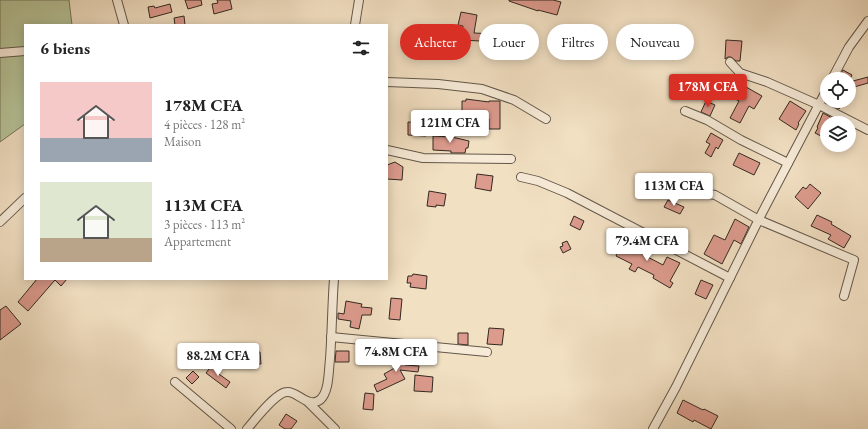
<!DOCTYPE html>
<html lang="fr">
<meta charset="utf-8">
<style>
body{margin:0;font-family:"EB Garamond",serif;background:#f2f2f2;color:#222;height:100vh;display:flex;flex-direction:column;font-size:15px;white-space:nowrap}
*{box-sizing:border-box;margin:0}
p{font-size:13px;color:#767676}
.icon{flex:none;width:22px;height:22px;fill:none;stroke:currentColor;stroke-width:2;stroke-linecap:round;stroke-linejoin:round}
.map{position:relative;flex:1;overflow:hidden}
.details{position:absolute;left:24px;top:24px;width:364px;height:256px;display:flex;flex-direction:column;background:#fff;border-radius:0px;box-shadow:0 2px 10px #0003}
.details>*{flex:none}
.hud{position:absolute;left:400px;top:24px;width:380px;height:36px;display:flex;gap:8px}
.tools{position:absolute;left:820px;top:72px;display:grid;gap:8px}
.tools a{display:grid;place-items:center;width:36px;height:36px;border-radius:50%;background:#fff;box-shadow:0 2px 10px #0003;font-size:20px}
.price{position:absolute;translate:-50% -34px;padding:0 9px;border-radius:4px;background:#fff;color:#222;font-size:13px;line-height:26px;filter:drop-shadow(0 1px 2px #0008)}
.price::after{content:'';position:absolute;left:50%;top:24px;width:12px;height:9px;margin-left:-6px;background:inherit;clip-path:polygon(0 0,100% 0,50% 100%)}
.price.current{background:#d93025;color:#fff}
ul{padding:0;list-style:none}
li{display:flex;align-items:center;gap:12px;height:100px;padding:0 16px}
li span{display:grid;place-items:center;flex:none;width:112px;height:80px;border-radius:0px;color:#555}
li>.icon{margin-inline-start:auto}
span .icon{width:48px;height:48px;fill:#fffc;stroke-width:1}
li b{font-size:17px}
h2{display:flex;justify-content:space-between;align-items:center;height:48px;padding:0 16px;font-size:17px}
.pill{padding:0 14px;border-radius:18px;background:#fff;box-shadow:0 2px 10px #0003;font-size:14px;line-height:36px}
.pill.current{background:#d93025;color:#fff}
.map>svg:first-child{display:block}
.green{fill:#b6c398;stroke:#74765c}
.building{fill:#dd9b8e;stroke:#322920}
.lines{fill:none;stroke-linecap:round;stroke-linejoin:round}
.minor-casing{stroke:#625749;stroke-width:10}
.minor{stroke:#f7ebd8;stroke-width:8}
</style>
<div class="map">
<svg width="868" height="429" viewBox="0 0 868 429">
<rect width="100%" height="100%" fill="#f2e0c3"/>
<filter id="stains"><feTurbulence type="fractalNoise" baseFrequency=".005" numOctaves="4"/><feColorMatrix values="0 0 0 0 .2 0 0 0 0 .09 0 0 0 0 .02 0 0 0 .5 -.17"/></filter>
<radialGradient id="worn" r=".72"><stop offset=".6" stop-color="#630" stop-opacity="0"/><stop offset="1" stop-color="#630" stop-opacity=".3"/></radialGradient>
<!-- green -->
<polygon class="green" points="0,0 69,0 72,25 25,25 25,124 0,142"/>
<!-- building -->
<g class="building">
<polygon points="185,0 201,0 202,5 188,9"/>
<polygon points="217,0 230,0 232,9 214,14 212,4 218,3"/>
<polygon points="509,0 553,0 561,2 557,15 538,10 538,11 509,1"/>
<polygon points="170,4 172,12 150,18 148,7 154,6 155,8"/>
<polygon points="461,12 477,15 474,33 497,34 497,42 462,40 463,26 458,25"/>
<polygon points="184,16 185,25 175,25 174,18"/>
<polygon points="726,40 742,41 740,61 736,61 731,57 728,57 725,59"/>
<polygon points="843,70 852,75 850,79 838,79"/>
<polygon points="868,77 868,83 854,87 853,81"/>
<polygon points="729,79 746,88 746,87 762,96 754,109 749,106 740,123 730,118 739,101 722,92"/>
<polygon points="466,99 489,102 489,101 500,101 500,129 489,129 489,119 473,117 473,118 466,118 466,117 462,117 462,101 466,101"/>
<polygon points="706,101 715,105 710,116 701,112"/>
<polygon points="790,101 806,111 798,123 799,124 796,130 779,119"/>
<polygon points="830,101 844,101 839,109 828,104"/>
<polygon points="823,113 834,119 831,123 827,123 827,139 815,133 818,128 817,127"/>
<polygon points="408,122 426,123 426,136 408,135"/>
<polygon points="711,133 723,140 718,149 716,147 711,157 705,153 710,144 706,142"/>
<polygon points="433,136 452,137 469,141 468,148 466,148 465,153 451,153 451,151 433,150"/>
<polygon points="739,153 760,163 754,175 733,165"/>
<polygon points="395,162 403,167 402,180 387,179 387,165"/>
<polygon points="477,174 493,176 491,191 475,188"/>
<polygon points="810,184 821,193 808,209 795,197 803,187 806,189"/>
<polygon points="429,191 446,194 444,206 436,205 436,207 427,206"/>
<polygon points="668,200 684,207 680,214 664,207"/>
<polygon points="817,215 832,222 831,224 851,236 844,248 828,239 831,235 811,226"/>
<polygon points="574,216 584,221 580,230 570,225"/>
<polygon points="735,219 749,227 741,244 734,240 722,264 704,254 714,235 725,240"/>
<polygon points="626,235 641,242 637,249 639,250 638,252 663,265 667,257 680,263 670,281 673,283 670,288 653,278 654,275 638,267 635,272 629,269 632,264 616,256"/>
<polygon points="567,241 571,249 563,253 560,247 563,246 562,243"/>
<polygon points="413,274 427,276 426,289 410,287 411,283 407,283 408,276 412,276"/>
<polygon points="37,279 67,279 61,286 55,280 28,311 18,302"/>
<polygon points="701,280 713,285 706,299 695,294"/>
<polygon points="391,298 402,299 400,320 389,319"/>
<polygon points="346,301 362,304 361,307 372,308 371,315 362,315 359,329 350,327 351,321 338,319 338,313 344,314"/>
<polygon points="6,306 21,324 0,340 0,310"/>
<polygon points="489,328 504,329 502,345 487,344"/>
<polygon points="458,333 468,333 468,345 458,344"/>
<polygon points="336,351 349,351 349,362 335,362"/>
<polygon points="401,351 407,352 405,365 419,366 418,372 400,370 405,379 377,392 374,385 387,379 384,374 398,366"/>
<polygon points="260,352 261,364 255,364 254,353"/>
<polygon points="212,365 218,370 216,372 230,382 226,388 206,373"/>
<polygon points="193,371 199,377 192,384 186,378"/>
<polygon points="415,375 433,377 432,392 414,391"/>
<polygon points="365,393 374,394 373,410 363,409"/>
<polygon points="683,400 703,410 704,409 718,416 711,429 694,420 693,422 677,413"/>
<polygon points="286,414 297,421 291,429 285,429 279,425"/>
</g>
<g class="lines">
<defs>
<g id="minor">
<polyline points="117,0 124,25"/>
<polyline points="355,25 359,0"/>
<polyline points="0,53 25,51"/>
<polyline points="730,62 740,73 767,82 819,105 868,130"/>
<polyline points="832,79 849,47 868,21"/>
<polyline points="387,82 438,84 482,89 514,100 546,119"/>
<polyline points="685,111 707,120 741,140 788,163"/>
<polyline points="387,150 423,158 511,159"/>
<polyline points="521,177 538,181 567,193 730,278"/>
<polyline points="686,190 715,195 759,220 854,260 844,296"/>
<polyline points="0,222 25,198"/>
<polyline points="331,337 487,352"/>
<polyline points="175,382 231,429"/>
<polyline points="307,401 335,429"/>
<path d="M247 429C254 421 276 392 287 392 297 391 307 407 318 401 323 399 326 391 327 386 329 377 329 367 330 359 332 332 332 305 334 279"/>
<polyline points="653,429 676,387 762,213 827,89"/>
</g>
</defs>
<!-- minor casing -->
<use href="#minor" class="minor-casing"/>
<!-- minor -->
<use href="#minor" class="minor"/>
</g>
<rect width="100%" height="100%" filter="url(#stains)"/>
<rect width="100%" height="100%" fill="url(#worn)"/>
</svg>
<div class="tools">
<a><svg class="icon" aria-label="locate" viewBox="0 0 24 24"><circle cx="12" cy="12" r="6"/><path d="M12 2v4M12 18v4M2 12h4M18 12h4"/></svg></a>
<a><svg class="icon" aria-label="layers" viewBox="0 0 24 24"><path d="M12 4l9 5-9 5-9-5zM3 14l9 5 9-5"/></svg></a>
</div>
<b class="price current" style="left:708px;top:108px">178M CFA</b>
<b class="price" style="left:450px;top:144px">121M CFA</b>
<b class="price" style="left:674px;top:207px">113M CFA</b>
<b class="price" style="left:647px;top:262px">79.4M CFA</b>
<b class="price" style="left:396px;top:373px">74.8M CFA</b>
<b class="price" style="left:218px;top:377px">88.2M CFA</b>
<div class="hud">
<a class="pill current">Acheter</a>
<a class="pill">Louer</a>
<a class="pill">Filtres</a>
<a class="pill">Nouveau</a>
</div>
<section class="details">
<h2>6 biens<svg class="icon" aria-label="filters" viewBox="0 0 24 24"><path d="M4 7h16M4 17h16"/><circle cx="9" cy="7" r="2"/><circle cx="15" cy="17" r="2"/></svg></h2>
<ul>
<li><span style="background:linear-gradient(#f6c9c9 70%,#9aa5b1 0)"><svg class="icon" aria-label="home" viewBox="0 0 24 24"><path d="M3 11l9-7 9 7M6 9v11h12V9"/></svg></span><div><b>178M CFA</b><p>4 pièces · 128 m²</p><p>Maison</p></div></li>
<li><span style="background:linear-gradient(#dfe7d0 70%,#b9a48a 0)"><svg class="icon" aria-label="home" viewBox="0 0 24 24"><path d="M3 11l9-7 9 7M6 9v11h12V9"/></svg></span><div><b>113M CFA</b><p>3 pièces · 113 m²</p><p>Appartement</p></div></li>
</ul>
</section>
</div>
